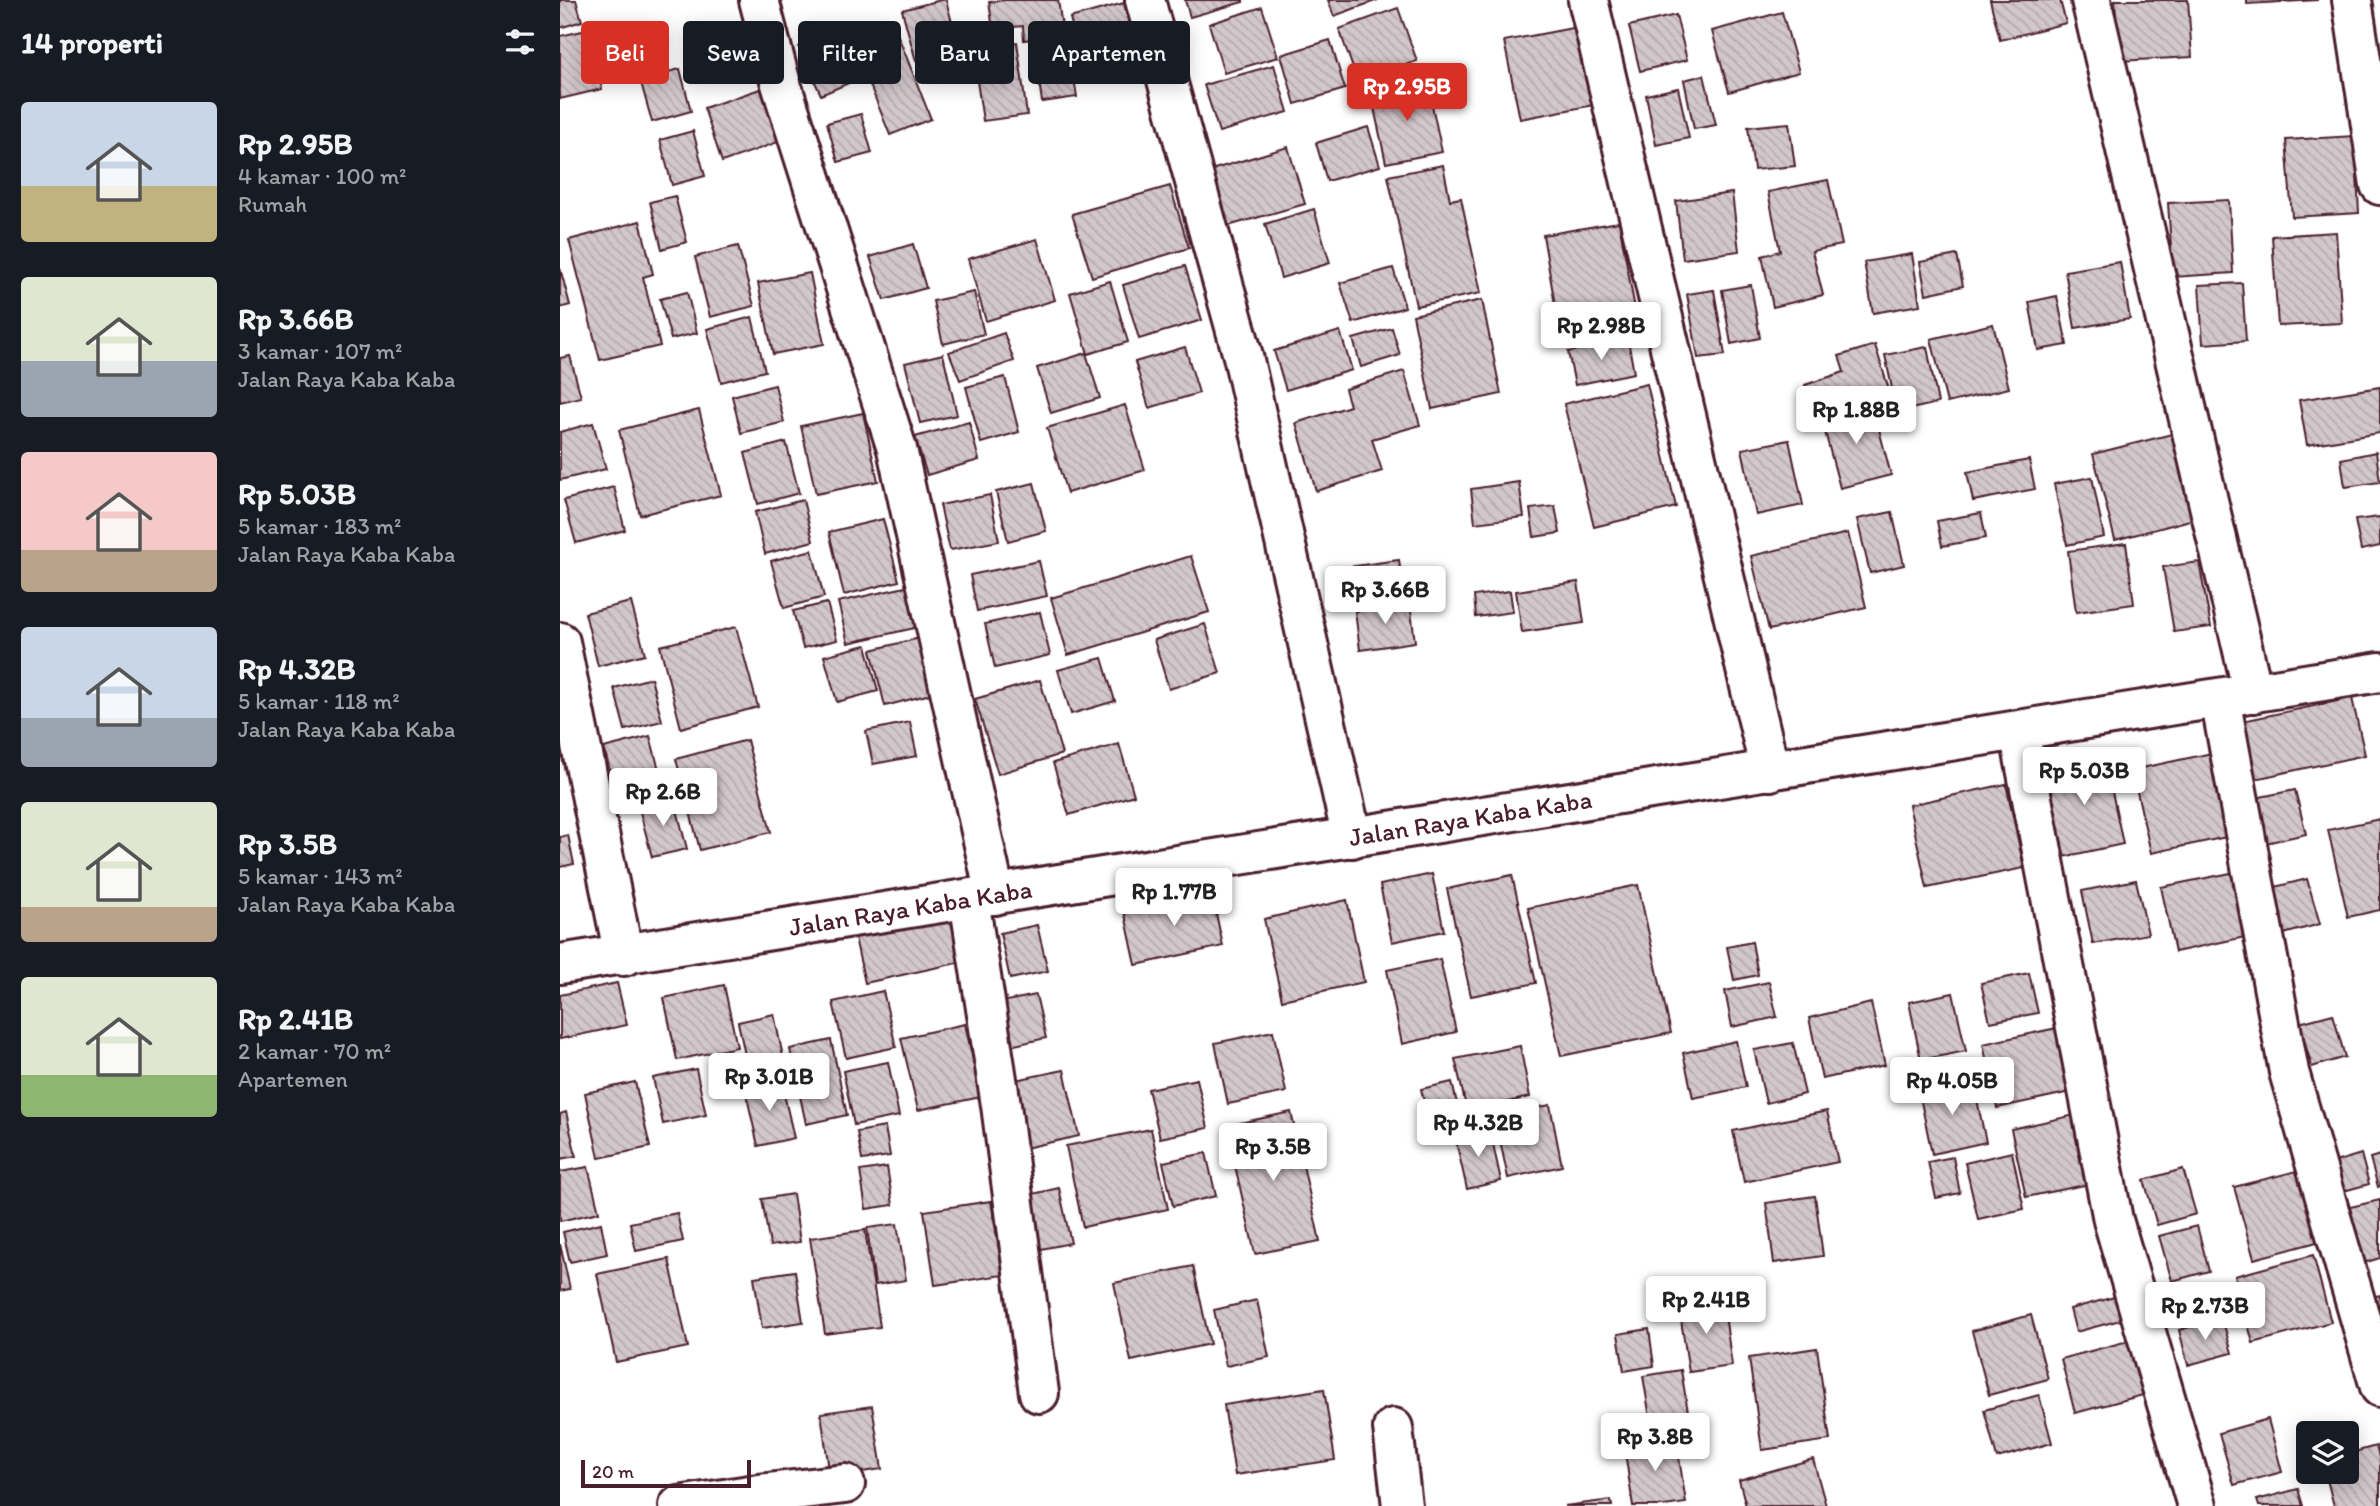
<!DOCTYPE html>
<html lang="id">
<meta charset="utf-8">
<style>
body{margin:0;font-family:Itim,sans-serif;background:#20242c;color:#f1f3f6;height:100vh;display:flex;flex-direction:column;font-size:26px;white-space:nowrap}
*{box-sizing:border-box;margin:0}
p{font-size:23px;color:#9ea1a6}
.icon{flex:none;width:38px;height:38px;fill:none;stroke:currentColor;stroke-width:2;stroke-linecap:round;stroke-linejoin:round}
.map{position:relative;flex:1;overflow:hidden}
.details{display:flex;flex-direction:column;background:#171b24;width:560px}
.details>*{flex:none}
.top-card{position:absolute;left:21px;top:21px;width:665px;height:63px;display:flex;gap:14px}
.controls{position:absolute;left:1736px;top:1421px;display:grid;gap:14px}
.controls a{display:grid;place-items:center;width:63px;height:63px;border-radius:7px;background:#171b24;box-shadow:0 4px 18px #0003;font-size:35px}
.scale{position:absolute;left:21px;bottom:18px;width:170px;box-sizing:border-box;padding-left:7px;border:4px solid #4a1f2b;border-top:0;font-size:19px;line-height:24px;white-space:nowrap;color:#4a1f2b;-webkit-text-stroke:5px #fff;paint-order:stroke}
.price{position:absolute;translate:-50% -60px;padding:0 16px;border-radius:7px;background:#fff;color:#222;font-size:23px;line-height:46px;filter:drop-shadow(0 2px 4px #0008)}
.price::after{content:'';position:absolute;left:50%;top:42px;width:21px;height:16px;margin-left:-10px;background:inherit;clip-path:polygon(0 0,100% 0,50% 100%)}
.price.on{background:#d93025;color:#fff}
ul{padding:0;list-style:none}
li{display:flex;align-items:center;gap:21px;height:175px;padding:0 21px}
li span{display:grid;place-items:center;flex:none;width:196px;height:140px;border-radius:7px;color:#555}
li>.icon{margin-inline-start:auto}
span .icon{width:84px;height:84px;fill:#fffc;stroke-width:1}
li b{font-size:30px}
h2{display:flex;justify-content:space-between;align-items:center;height:84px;padding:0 21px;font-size:30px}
.pill{padding:0 24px;border-radius:7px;background:#171b24;box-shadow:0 4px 18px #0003;font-size:24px;line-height:63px}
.pill.on{background:#d93025;color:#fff}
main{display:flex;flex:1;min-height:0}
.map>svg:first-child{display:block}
.building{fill:url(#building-back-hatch);stroke:#4a1f2b;stroke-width:2}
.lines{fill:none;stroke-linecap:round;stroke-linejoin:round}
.minor-casing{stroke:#4a1f2b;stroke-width:44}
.tertiary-casing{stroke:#4a1f2b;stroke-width:44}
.minor{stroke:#fff;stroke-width:38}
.tertiary{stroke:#fff;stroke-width:38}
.labels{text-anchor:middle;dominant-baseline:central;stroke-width:5;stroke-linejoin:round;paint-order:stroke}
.street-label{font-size:26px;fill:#4a1f2b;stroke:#fff}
</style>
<main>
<section class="details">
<h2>14 properti<svg class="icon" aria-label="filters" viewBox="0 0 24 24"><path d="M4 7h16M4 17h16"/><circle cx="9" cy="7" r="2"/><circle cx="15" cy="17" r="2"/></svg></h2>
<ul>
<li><span style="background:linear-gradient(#c9d6e8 60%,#c2b280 0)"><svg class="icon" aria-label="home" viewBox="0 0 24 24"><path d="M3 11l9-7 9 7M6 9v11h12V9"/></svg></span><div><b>Rp 2.95B</b><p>4 kamar · 100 m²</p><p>Rumah</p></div></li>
<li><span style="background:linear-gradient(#dfe7d0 60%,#9aa5b1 0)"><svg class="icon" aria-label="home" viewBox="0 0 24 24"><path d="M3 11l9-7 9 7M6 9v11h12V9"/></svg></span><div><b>Rp 3.66B</b><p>3 kamar · 107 m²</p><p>Jalan Raya Kaba Kaba</p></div></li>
<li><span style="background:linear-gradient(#f6c9c9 70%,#b9a48a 0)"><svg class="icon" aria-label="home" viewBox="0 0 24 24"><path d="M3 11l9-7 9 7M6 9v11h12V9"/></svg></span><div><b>Rp 5.03B</b><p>5 kamar · 183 m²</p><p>Jalan Raya Kaba Kaba</p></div></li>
<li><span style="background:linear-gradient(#c9d6e8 65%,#9aa5b1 0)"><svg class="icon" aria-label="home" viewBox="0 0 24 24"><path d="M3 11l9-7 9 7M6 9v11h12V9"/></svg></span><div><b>Rp 4.32B</b><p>5 kamar · 118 m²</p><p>Jalan Raya Kaba Kaba</p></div></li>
<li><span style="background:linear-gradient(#dfe7d0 75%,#b9a48a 0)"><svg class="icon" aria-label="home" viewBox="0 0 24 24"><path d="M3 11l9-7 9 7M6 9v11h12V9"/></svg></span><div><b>Rp 3.5B</b><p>5 kamar · 143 m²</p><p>Jalan Raya Kaba Kaba</p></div></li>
<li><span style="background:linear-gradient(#dfe7d0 70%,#8fb573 0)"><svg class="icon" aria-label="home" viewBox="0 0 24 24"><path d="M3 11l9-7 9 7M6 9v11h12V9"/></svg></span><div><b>Rp 2.41B</b><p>2 kamar · 70 m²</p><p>Apartemen</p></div></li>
</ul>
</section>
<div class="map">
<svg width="1820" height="1506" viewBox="0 0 1820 1506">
<defs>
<pattern id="building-back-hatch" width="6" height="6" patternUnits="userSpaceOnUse" patternTransform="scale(1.75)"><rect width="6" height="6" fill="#d2c7cb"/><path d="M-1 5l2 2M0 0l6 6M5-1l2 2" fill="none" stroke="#b6aaae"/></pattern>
</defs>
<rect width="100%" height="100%" fill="#fff"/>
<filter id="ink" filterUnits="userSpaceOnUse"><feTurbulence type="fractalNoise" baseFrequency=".0143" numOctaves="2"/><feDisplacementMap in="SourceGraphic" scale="14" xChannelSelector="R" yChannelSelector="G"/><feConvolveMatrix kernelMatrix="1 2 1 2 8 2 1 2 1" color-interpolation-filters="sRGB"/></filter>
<g filter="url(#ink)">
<!-- building -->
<g class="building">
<polygon points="0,0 16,0 22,21 0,28"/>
<polygon points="381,0 386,0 399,49 356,61 342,10"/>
<polygon points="444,0 498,0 503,34 464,40 463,26 433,29 429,2"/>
<polygon points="625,0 683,0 683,2 630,17"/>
<polygon points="768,0 818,0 774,16"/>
<polygon points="1430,0 1500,0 1506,23 1440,40"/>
<polygon points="1555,0 1628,0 1632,57 1559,61"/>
<polygon points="1687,0 1758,0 1687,4"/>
<polygon points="564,3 581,67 527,81 510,18"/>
<polygon points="702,7 718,57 664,73 649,24"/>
<polygon points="838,8 857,61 798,82 779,29"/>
<polygon points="1222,12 1239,72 1169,92 1152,31"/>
<polygon points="1116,15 1127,60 1080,71 1069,26"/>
<polygon points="333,23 371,119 330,135 292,40"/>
<polygon points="284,27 305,76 261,95 239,47"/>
<polygon points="1018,27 1034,105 960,119 944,41"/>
<polygon points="27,30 42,89 0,99 0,36"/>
<polygon points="770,40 785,89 735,104 721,55"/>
<polygon points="457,42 467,115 423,121 412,48"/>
<polygon points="509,47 517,97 482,102 475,53"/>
<polygon points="714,65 728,112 659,132 644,85"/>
<polygon points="120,69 131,111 92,122 80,79"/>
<polygon points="1144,75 1156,125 1134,129 1124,80"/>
<polygon points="867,82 882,152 826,163 811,94"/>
<polygon points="203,88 221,141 162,162 144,108"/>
<polygon points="1118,88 1129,138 1096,145 1086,95"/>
<polygon points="301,114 312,153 278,162 267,123"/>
<polygon points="1229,123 1235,166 1194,170 1188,127"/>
<polygon points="808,127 820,166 767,181 756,143"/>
<polygon points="133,131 145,176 112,185 100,140"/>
<polygon points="1795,136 1799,213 1732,217 1726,140"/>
<polygon points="728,147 745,204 668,226 651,170"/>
<polygon points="883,165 890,200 901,198 921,293 856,306 828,176"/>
<polygon points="1268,180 1282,245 1252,251 1263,295 1213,307 1202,256 1220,251 1208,192"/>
<polygon points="610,186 629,248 532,277 512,214"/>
<polygon points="1172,193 1179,251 1123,259 1116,201"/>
<polygon points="115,196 127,242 102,249 90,202"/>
<polygon points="1669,200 1673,273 1613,277 1608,203"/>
<polygon points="754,209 770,263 721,278 705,224"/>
<polygon points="80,221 93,274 83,277 100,346 40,360 9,240"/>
<polygon points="1059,222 1075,309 998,322 983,235"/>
<polygon points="1776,232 1782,323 1718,326 1712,236"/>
<polygon points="477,239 495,300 426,321 408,259"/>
<polygon points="353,244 366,288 324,300 310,257"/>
<polygon points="178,246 194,306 150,317 135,257"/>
<polygon points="1352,254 1360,305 1313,313 1304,262"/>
<polygon points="1397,255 1403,286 1366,294 1360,262"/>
<polygon points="1560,262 1570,319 1515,328 1505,271"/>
<polygon points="625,266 642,320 579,339 563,285"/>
<polygon points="0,268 10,305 0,308"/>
<polygon points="833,268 845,307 793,323 780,283"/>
<polygon points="250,273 264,344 213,354 198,283"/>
<polygon points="550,281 568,342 528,354 510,293"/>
<polygon points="1682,283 1686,341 1643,344 1639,285"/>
<polygon points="1191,285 1200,338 1171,344 1162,290"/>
<polygon points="1154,290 1165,355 1138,358 1127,294"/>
<polygon points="127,292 137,333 111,339 100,299"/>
<polygon points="414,292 424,334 383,344 373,301"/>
<polygon points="1497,296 1507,345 1478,350 1469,302"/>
<polygon points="922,300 941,394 872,409 853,315"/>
<polygon points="192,317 205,371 161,382 147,329"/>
<polygon points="1433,324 1449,388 1387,403 1371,339"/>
<polygon points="832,328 840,355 801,367 793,339"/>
<polygon points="780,331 792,370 726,390 714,351"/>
<polygon points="444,333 454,361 400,380 389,352"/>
<polygon points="1068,340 1074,373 1015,385 1008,352"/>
<polygon points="1315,345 1331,396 1296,407 1293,400 1255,413 1245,385 1284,372 1279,356"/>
<polygon points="625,347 639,393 589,408 575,362"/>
<polygon points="1367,347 1378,403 1337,412 1325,355"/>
<polygon points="526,353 540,398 491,413 477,368"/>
<polygon points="383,354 397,415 360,423 345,363"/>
<polygon points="10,356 21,397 0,402 0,358"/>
<polygon points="844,371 860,425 812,439 822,471 756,491 736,423 790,406 785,389"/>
<polygon points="445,377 459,432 421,443 406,387"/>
<polygon points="1087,384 1116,507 1034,527 1004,404"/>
<polygon points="215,385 224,422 181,433 172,396"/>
<polygon points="1820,387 1820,433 1747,445 1739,400"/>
<polygon points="1312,403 1331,475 1280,488 1261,417"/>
<polygon points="565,405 585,470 507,493 487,428"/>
<polygon points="139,410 161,495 80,515 59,430"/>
<polygon points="303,413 318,481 256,494 241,426"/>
<polygon points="409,422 419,460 367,475 355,437"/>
<polygon points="33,423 46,469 0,480 0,432"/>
<polygon points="1612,434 1634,519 1555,540 1533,454"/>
<polygon points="1229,440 1243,505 1196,515 1182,449"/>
<polygon points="226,442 239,493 198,504 185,453"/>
<polygon points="1816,452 1820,482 1785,487 1781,459"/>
<polygon points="1469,460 1475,489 1413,501 1407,472"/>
<polygon points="1532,477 1544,537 1507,545 1494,484"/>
<polygon points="959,482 964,517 915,523 911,489"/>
<polygon points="474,483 486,531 448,541 436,492"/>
<polygon points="54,487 65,530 16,543 4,500"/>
<polygon points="430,495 439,541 390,550 380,505"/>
<polygon points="243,500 253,541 205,554 195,512"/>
<polygon points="995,506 1000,533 974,537 970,509"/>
<polygon points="1332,512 1344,565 1310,573 1297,519"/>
<polygon points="1421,513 1426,538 1382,546 1377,521"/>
<polygon points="1820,517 1820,546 1801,550 1795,520"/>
<polygon points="323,519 339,581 284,595 269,532"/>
<polygon points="1288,533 1306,607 1209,630 1191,556"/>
<polygon points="1566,543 1574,604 1516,612 1508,551"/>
<polygon points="252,550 264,597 224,608 211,561"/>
<polygon points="631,556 649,612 508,655 491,598"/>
<polygon points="839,560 844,598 778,607 773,569"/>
<polygon points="479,561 487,596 417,611 410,575"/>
<polygon points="1639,562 1651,627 1614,632 1603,567"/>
<polygon points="1018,582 1024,623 962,632 956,591"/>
<polygon points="350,586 359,627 288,643 278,602"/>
<polygon points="950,591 953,612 916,617 914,596"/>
<polygon points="71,602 85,654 38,666 25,613"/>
<polygon points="267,603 277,640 243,648 233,611"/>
<polygon points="850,603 855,642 800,650 795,611"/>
<polygon points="480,612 490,655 435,668 425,624"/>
<polygon points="645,624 660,673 609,689 594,640"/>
<polygon points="176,627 198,707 121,728 100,646"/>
<polygon points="368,636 382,691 325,706 311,650"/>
<polygon points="306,645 318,691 277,702 264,656"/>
<polygon points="542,658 555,701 511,714 498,670"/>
<polygon points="91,678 102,721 65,730 54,688"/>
<polygon points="480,680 502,754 438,774 415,699"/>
<polygon points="1792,698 1805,755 1686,781 1673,723"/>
<polygon points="350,722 357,756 313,764 306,731"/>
<polygon points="90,736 103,785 57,797 44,748"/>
<polygon points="187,740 211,832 140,850 116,759"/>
<polygon points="559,744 574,795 509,815 493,763"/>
<polygon points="1657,752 1676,835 1591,853 1572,770"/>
<polygon points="1545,758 1563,844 1503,857 1484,771"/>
<polygon points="1446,784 1464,868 1367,888 1349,805"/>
<polygon points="1735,790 1746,834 1701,844 1690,799"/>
<polygon points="114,798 127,849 92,857 79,808"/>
<polygon points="1820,819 1820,910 1788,917 1768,830"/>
<polygon points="8,835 14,864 0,867 0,837"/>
<polygon points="1671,873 1685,937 1615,952 1601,887"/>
<polygon points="872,874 884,931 832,942 820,885"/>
<polygon points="952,875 976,983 911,996 887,889"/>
<polygon points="1747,879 1760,924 1720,935 1707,889"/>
<polygon points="1576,880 1588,934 1533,944 1522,891"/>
<polygon points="1078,885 1111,1033 1001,1056 968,908"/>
<polygon points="651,890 663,946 576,965 564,910"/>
<polygon points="787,900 804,982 722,1000 704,919"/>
<polygon points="400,911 411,960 305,983 294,933"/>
<polygon points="477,925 488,971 450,979 440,933"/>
<polygon points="1192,942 1198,975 1174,980 1167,947"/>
<polygon points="880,959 896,1032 842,1044 827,970"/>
<polygon points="1469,973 1478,1013 1430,1022 1421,983"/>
<polygon points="1209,982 1217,1017 1172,1027 1165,991"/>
<polygon points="57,983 67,1025 0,1039 0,995"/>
<polygon points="164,985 177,1047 117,1060 104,998"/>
<polygon points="323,991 336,1047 286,1058 273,1002"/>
<polygon points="1393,993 1406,1051 1361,1060 1349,1002"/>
<polygon points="476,995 486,1038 441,1048 432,1004"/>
<polygon points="1311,1003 1325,1065 1262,1079 1249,1018"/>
<polygon points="214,1014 226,1071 190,1079 178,1022"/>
<polygon points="1773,1014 1785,1057 1752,1067 1739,1023"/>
<polygon points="405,1024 421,1097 358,1110 341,1038"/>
<polygon points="1506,1026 1520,1090 1437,1108 1423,1044"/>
<polygon points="713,1031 726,1092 668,1104 655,1043"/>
<polygon points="271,1040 287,1115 246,1124 230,1049"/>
<polygon points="1176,1041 1186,1087 1133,1098 1123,1053"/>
<polygon points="1233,1043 1245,1094 1206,1103 1194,1050"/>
<polygon points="960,1046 970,1097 907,1111 895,1059"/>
<polygon points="328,1062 339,1116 294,1125 283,1071"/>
<polygon points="136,1069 146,1115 103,1124 93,1078"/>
<polygon points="504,1070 519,1136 456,1150 441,1083"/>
<polygon points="637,1079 648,1128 600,1138 588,1089"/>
<polygon points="221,1081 234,1138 198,1146 185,1088"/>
<polygon points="1413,1081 1426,1142 1372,1154 1359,1092"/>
<polygon points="75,1082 90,1147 39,1158 25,1093"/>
<polygon points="892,1082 901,1121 870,1127 861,1089"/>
<polygon points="990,1105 1002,1166 948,1178 935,1117"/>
<polygon points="1267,1111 1278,1162 1184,1182 1173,1131"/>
<polygon points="6,1112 16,1156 0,1159 0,1114"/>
<polygon points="731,1112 760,1241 695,1254 666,1126"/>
<polygon points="1529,1112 1544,1181 1466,1197 1451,1129"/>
<polygon points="325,1127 330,1156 302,1160 297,1132"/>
<polygon points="591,1129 608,1209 523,1227 506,1146"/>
<polygon points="930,1130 941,1181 907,1189 895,1137"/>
<polygon points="1452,1152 1464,1209 1418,1219 1405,1163"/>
<polygon points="646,1153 656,1196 613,1206 603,1162"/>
<polygon points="1801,1154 1809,1184 1780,1192 1772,1163"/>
<polygon points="1820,1155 1820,1186 1818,1187 1810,1158"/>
<polygon points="1393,1157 1400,1193 1376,1198 1368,1162"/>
<polygon points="28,1167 39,1212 0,1221 0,1172"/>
<polygon points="327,1167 333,1205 306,1209 300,1171"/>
<polygon points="1623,1169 1636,1214 1597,1225 1584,1180"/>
<polygon points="1737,1171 1757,1242 1694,1259 1674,1187"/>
<polygon points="499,1188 511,1243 471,1251 460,1197"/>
<polygon points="233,1194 240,1242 210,1246 202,1199"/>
<polygon points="1255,1196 1263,1256 1214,1263 1206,1203"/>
<polygon points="1820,1200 1820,1258 1797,1265 1782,1209"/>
<polygon points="431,1201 443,1275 375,1285 364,1211"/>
<polygon points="117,1213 123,1241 76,1251 70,1223"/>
<polygon points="41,1223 47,1254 10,1262 3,1232"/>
<polygon points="337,1224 346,1280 315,1285 307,1228"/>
<polygon points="1637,1226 1649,1271 1612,1281 1599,1236"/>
<polygon points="305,1230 320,1327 265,1334 250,1238"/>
<polygon points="0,1244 10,1289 0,1291"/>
<polygon points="1753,1255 1771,1322 1693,1343 1675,1276"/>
<polygon points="109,1259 128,1347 56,1362 37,1274"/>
<polygon points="633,1266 650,1344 571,1361 554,1283"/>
<polygon points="235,1271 243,1322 202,1328 194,1277"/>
<polygon points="1820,1295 1820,1340 1809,1298"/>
<polygon points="1558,1296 1564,1319 1516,1332 1510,1309"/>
<polygon points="697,1300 709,1357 666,1366 654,1310"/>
<polygon points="1163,1300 1172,1366 1129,1372 1119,1307"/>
<polygon points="1471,1315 1488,1379 1429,1395 1412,1331"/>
<polygon points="1662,1318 1672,1353 1628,1365 1619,1330"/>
<polygon points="1089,1329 1094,1366 1064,1371 1058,1334"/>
<polygon points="1568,1341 1583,1395 1515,1413 1501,1359"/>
<polygon points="1257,1348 1270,1440 1202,1450 1189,1358"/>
<polygon points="1121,1370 1130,1424 1092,1430 1083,1376"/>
<polygon points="764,1389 775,1460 675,1475 664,1405"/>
<polygon points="1479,1395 1492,1443 1437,1458 1424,1410"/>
<polygon points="312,1406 322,1469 270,1477 261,1413"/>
<polygon points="1708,1419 1722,1472 1674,1485 1659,1433"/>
<polygon points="1116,1438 1126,1503 1104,1506 1073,1506 1064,1445"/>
<polygon points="1816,1446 1820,1461 1820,1506 1774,1506 1765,1472 1787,1472 1787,1454"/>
<polygon points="1253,1459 1266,1506 1186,1506 1179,1480"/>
<polygon points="1738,1489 1743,1506 1699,1506 1697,1500"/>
<polygon points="1051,1500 1052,1506 1004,1506"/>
</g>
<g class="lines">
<defs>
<g id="minor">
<polyline points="199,0 221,84 337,449 435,895"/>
<polyline points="585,0 683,356 792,838"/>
<polyline points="1028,0 1210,771"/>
<polyline points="1531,0 1693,693"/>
<polyline points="1792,0 1820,185"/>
<polyline points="0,642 64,956"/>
<polyline points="1660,698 1729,1072 1820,1387"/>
<polyline points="1459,731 1553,1220 1637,1506"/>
<polyline points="409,899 441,1105 479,1393"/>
<polyline points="833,1428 842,1506"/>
<polyline points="119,1506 190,1495 285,1484"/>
</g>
<g id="tertiary">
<path id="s1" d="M0 964 1820 672"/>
</g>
</defs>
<!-- minor casing -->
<use href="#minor" class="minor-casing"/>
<!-- tertiary casing -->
<use href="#tertiary" class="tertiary-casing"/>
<!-- minor -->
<use href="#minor" class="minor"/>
<!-- tertiary -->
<use href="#tertiary" class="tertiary"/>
</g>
</g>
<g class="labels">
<!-- street labels -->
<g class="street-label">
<text stroke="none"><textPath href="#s1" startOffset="922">Jalan Raya Kaba Kaba</textPath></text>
<text stroke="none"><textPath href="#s1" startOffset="355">Jalan Raya Kaba Kaba</textPath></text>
</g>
</g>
</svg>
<div class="controls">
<a><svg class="icon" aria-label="layers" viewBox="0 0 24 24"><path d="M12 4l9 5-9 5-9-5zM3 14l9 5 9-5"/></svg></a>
</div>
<div class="scale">20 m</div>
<b class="price on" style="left:847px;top:123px">Rp 2.95B</b>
<b class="price" style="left:1041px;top:362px">Rp 2.98B</b>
<b class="price" style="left:1296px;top:446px">Rp 1.88B</b>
<b class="price" style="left:825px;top:626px">Rp 3.66B</b>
<b class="price" style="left:1524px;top:807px">Rp 5.03B</b>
<b class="price" style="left:103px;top:828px">Rp 2.6B</b>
<b class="price" style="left:614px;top:928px">Rp 1.77B</b>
<b class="price" style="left:209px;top:1113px">Rp 3.01B</b>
<b class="price" style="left:1392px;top:1117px">Rp 4.05B</b>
<b class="price" style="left:918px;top:1159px">Rp 4.32B</b>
<b class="price" style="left:713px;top:1183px">Rp 3.5B</b>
<b class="price" style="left:1146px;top:1336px">Rp 2.41B</b>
<b class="price" style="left:1645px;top:1342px">Rp 2.73B</b>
<b class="price" style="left:1095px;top:1473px">Rp 3.8B</b>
<div class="top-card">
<a class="pill on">Beli</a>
<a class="pill">Sewa</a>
<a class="pill">Filter</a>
<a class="pill">Baru</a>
<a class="pill">Apartemen</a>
</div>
</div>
</main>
